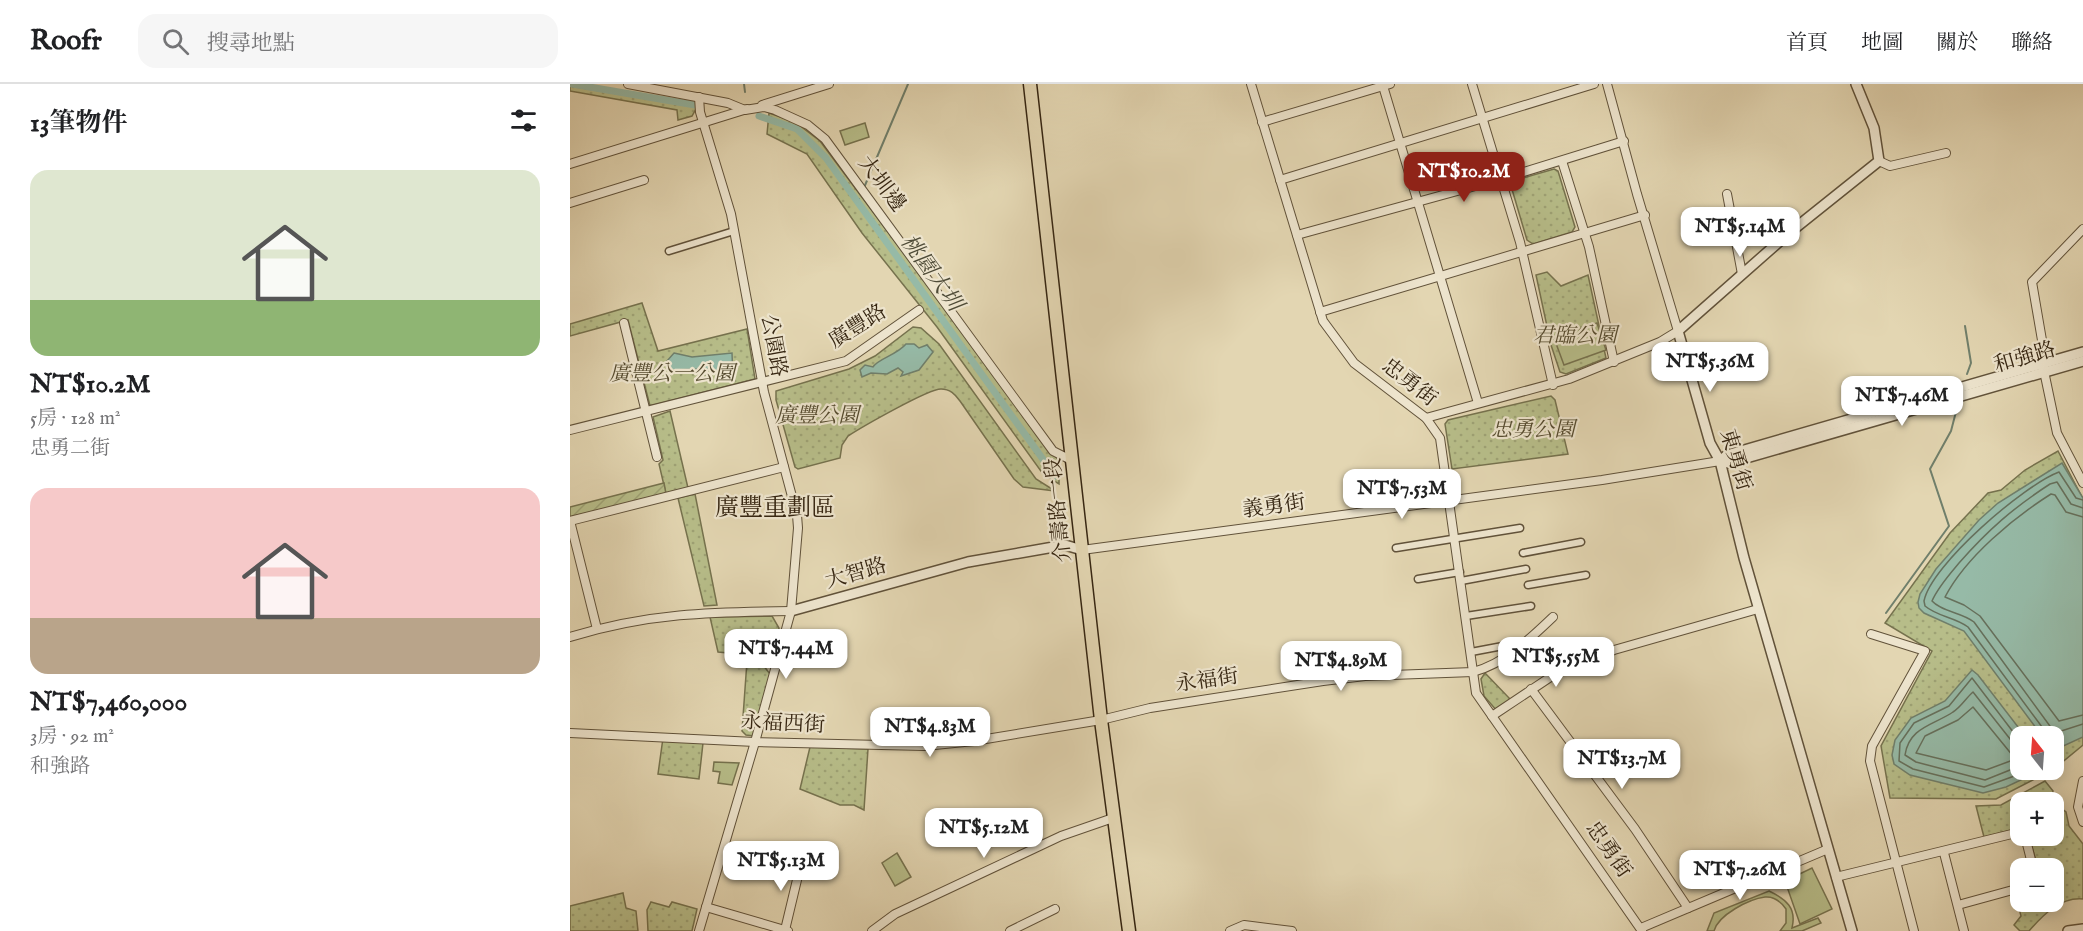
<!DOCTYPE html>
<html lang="zh-TW">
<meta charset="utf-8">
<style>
body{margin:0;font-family:"IM FELL English","Noto Serif TC",serif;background:#f6f6f6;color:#202124;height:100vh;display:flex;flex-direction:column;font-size:22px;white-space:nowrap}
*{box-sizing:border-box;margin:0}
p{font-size:20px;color:#757577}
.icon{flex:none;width:33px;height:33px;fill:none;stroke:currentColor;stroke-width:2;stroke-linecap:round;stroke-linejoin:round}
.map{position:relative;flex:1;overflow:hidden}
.details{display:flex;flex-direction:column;background:#fff;width:570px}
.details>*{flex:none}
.needle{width:39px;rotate:343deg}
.buttons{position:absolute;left:1440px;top:642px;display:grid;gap:12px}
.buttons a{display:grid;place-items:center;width:54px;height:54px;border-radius:12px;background:#fff;box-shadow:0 3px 15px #0003;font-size:30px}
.price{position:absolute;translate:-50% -51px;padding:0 14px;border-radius:12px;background:#fff;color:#222;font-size:20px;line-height:39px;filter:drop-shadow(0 2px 3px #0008)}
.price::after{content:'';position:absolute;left:50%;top:36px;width:18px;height:14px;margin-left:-9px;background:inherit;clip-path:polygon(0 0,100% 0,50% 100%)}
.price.selected{background:#8f2418;color:#fff}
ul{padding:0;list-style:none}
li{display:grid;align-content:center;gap:12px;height:318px;padding:0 30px}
li span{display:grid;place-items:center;height:186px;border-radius:18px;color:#555}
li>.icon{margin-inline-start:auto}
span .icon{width:108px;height:108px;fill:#fffc;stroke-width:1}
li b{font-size:26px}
h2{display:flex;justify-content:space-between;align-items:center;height:72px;padding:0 30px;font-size:26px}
header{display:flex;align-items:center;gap:36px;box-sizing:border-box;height:84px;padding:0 30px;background:#fff;border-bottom:2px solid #e0e0e0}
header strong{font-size:28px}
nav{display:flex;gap:33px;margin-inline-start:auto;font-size:21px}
.search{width:420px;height:54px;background:#f6f6f6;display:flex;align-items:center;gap:15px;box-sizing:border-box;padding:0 21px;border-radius:18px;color:#757577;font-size:22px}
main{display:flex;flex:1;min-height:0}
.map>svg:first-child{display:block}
.park{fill:url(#park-dots);stroke:#76724e;stroke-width:1.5;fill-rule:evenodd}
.garden{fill:url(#garden-furrows);stroke:#76724e;stroke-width:1.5}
.pitch{fill:#b7bd89;stroke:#76724e;stroke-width:1.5}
.water{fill:#96baa7;stroke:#707f6b;stroke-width:1.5}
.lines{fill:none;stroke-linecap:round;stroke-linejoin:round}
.shore{stroke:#66705c;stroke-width:1.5}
.stream{stroke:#707f6b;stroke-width:2}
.canal{stroke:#96baa7;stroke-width:7}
.pedestrian-casing{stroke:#61523a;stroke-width:9}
.minor-casing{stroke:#61523a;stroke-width:10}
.tertiary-casing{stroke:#61523a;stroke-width:12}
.primary-casing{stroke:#362612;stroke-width:15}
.pedestrian{stroke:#ede4cd;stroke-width:6}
.minor{stroke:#ede4cd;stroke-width:8}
.tertiary{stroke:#ede4cd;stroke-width:9}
.primary{stroke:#e3d6b2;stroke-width:12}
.labels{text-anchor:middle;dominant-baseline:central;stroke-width:4.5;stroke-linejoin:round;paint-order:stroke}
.street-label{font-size:21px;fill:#362612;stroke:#ede4cd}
.park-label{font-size:21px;font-style:italic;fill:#564c30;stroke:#ede4cd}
.water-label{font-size:22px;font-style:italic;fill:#4e4b37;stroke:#ede4cd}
.quarter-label{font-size:24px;fill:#362612;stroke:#ede4cd}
</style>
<header>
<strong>Roofr</strong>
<div class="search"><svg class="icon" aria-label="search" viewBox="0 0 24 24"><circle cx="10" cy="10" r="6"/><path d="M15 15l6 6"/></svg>搜尋地點</div>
<nav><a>首頁</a><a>地圖</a><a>關於</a><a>聯絡</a></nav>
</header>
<main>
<section class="details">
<h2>13筆物件<svg class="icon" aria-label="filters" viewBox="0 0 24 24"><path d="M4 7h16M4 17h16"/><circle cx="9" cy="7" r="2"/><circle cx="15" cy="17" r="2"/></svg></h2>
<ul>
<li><span style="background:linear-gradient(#dfe7d0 70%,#8fb573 0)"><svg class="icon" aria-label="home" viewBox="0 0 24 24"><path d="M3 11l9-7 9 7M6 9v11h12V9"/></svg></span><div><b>NT$10.2M</b><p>5房 · 128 m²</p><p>忠勇二街</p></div></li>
<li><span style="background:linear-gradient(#f6c9c9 70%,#b9a48a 0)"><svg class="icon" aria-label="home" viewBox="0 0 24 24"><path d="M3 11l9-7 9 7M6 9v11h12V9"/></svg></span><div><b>NT$7,460,000</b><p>3房 · 92 m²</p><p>和強路</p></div></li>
</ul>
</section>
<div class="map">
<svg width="1513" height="847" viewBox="0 0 1513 847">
<defs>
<pattern id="park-dots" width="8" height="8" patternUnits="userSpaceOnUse" patternTransform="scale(1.5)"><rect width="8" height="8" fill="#b7bd89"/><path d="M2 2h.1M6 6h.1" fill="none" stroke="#9ea275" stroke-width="1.8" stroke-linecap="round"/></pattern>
<pattern id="garden-furrows" width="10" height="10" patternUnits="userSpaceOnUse" patternTransform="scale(1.5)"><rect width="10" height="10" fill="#b7bd89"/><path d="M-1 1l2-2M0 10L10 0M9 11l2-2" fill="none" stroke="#9ea275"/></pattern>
</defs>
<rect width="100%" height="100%" fill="#e3d6b2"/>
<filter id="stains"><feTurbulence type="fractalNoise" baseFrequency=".00333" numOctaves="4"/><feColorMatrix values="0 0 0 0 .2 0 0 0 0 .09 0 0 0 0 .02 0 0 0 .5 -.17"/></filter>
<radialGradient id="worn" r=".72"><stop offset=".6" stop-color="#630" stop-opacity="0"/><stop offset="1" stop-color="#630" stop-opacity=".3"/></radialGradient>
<!-- park -->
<g class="park">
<polygon points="0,2 127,23 122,32 108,36 107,26 0,7"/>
<polygon points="199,29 225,38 250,57 489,377 489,400 473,390 367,243 292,149 237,70 197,50"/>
<polygon points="984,85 988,87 1005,143 1002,148 963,160 957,156 941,102 943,97"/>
<polygon points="977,188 991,202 1018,191 1036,274 996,290 990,288 981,261 966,191"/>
<polygon points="72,219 88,267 177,245 185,295 80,322 58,236 0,252 0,240"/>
<path d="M343 243 351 244 369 260 466 395 485 407 453 403 444 395 390 317C385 310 380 305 371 305 358 305 292 343 278 352L272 361 270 374 228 385 225 383 206 316V307L279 285 305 272Z"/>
<polygon points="981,312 985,316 998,370 882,385 875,340 878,336"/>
<polygon points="100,327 118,404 96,410 89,380 93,376 83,333"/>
<path d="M1488 367 1513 415V661L1484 685 1426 715 1320 714 1311 662 1362 567 1315 539 1380 449 1418 409 1431 406 1455 386ZM1450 652H1484V686H1450Z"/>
<polygon points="125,410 147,521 134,522 108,414"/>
<polygon points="202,532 209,544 201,579 191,572 148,568 140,533"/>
<polygon points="177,577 193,581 200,590 184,652 176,651 172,647"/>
<polygon points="915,589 942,617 927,627 914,612 911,595"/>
<polygon points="93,654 133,659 129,695 88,690"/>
<polygon points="240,663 298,665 294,726 284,721 270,721 230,705"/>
<path d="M1475 697 1483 707 1482 712 1487 721 1496 728 1499 742 1513 760V815C1490 813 1473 831 1459 847H1450L1444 841 1451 832 1445 809 1450 808V818H1484V784H1468L1459 752H1484V718H1450V744L1414 753 1406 722 1431 721Z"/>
<polygon points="53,809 56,824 66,827 68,847 0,847 0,822"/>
<polygon points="81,818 99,823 102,818 127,825 122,847 78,847 77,826"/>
</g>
<!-- garden -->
<polygon class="garden" points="94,399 96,410 0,433 0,423"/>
<!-- pitch -->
<g class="pitch">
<polygon points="295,39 299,53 275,61 270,47"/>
<polygon points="1027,239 1036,266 994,281 984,254"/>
<polygon points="144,678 169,679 162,701 148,699 150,688 143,687"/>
<polygon points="327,769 341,793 325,802 312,779"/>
<polygon points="1242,784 1262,825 1230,840 1215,797"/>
<path d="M1199 807C1216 815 1227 824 1222 844L1248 834 1251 839 1232 847H1210L1216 839V825C1211 818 1204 812 1195 813 1179 815 1148 831 1144 847H1137L1144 829Z"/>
</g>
<!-- water -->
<g class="water">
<path d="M336 260H344L349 264 357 261 363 268 349 286 331 292 333 288 328 284 317 290 301 289 292 293 290 286 295 281 303 283C307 275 327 271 336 260Z"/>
<polygon points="104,269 122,273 162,269 163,293 136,285 100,286 96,278"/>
<polygon points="1492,379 1513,414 1513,653 1489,664 1484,662 1484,652 1472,652 1394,547 1354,529 1349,524 1348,518 1350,510 1366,485 1409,436 1428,419"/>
<polygon points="1402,586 1408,591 1455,652 1450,652 1450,686 1472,686 1436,703 1413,709 1340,691 1324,680 1322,671 1325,656 1341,634 1375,617"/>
</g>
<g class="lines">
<!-- shore -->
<g class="shore">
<path d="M1513 424 1501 420 1487 398 1480 400C1443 424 1418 446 1389 479 1379 491 1368 503 1362 517 1372 528 1391 528 1404 538L1485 649 1513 640"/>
<path d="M1513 433 1496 428 1485 411 1481 410C1443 434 1396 473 1375 513L1394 521 1410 532 1489 637 1513 631"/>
<polygon points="1403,623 1443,672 1443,676 1416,686 1346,669 1355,652 1388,636"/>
<path d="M1477 652 1475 647 1398 543C1385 533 1368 533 1355 522L1354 517C1361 481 1454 401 1489 388L1506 414 1513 416"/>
<polyline points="1450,657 1402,594 1379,622 1344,639 1330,659 1329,677 1343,685 1414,703 1461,686"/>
<path d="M1450 665 1444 660 1403 608C1396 614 1391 623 1383 628 1364 641 1339 643 1335 671L1346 678 1415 696 1450 682"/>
</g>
<!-- stream -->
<g class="stream">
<polyline points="174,0 175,8"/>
<polyline points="293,106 338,0"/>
<polyline points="288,118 289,115"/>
<polyline points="1395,242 1401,279 1397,290"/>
<polyline points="1316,529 1379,442 1360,385 1381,347 1388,320"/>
</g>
<!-- canal -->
<g class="canal">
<polyline points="2,0 125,21"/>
<polyline points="189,32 227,45 256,74 485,392"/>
</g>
<defs>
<g id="pedestrian">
<polyline points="99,167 164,147"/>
<polyline points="826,464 950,444"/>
<polyline points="953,469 1011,458"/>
<polyline points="848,495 890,488"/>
<polyline points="891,497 956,485"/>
<polyline points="958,501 1016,491"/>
<polyline points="896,532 961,522"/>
<polyline points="901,568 954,558"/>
</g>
<g id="minor">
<polyline points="58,0 158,19 175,26 194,23 205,26 238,41 255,55 483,367 503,377"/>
<polyline points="681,0 753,237 784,279 856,334 870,354 906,609 1072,847"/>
<polyline points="902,0 950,158 983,301"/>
<polyline points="813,2 908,319"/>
<polyline points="192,21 259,0"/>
<polyline points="692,38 820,0"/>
<polyline points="992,77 1019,163 1044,278"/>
<polyline points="1309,77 1320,82 1376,69"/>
<polyline points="0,80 177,25"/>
<polyline points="710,96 1024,0"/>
<polyline points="1157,110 1172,190"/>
<polyline points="0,119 74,96"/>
<polyline points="1513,145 1462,198 1473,262 1474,287 1487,349 1513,399"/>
<polyline points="727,151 931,95 1054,57"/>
<polyline points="750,228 1075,131"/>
<polyline points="54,239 87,373"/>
<polyline points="856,334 999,295 1090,258 1108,247 1067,110 1037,0"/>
<polyline points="0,346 276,277 349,226"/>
<polyline points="0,437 214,383"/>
<polyline points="0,437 27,545"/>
<polyline points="512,466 1032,396 1150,377"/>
<polyline points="1301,550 1355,567 1302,662 1300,677 1344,847"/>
<path d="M0 553C78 529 140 528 221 527"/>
<polyline points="961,605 1065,745 1118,824"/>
<polyline points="922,632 988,588 1044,566 1188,525"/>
<path d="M0 649 185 658 355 662 404 657 531 636 580 624 753 597 795 592 903 588C934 580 960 555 983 533"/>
<polyline points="1513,697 1508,723 1513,738"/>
<polyline points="1455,752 1463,784"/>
<polyline points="1374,769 1394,847"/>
<polyline points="1266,793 1450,748"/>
<polyline points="1388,821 1450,804"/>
<polyline points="136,823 218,847"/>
<polyline points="1071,844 1258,765"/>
<polyline points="215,846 232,775"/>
<polyline points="129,847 185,658 221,527 228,444 227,431 194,308 161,130 130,28 129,13"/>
<polyline points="302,847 325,830 491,752 543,734"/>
<polyline points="440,847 485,825"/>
<polyline points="660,847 674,841 722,847"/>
</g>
<g id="tertiary">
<polyline points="1150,377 1157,371 1513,268"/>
<polyline points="1150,377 1159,379 1513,277"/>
<polyline points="221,527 398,478 495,461 512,466"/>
<polyline points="1282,847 1174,474 1150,377 1140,359 1108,247 1219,149 1309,77 1304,44 1286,0"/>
<polyline points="1498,847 1513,845"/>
</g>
<polyline id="primary" points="460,0 531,636 559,847"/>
</defs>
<!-- pedestrian casing -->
<use href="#pedestrian" class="pedestrian-casing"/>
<!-- minor casing -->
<use href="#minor" class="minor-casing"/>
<!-- tertiary casing -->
<use href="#tertiary" class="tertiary-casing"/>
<!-- primary casing -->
<use href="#primary" class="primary-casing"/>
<!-- pedestrian -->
<use href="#pedestrian" class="pedestrian"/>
<!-- minor -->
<use href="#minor" class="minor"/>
<!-- tertiary -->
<use href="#tertiary" class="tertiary"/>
<!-- primary -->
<use href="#primary" class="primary"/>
</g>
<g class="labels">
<!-- street labels -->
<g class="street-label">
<text transform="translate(311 100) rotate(53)">大圳邊</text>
<text transform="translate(288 243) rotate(-32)">廣豐路</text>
<text transform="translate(203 262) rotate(80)">公園路</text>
<text transform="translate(1455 274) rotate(-16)">和強路</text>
<text transform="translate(839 299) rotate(38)">忠勇街</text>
<text transform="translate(1165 376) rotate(73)">東勇街</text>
<text transform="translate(704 423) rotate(-8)">義勇街</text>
<text transform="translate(489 426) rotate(-96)">介壽路一段</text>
<text transform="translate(286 490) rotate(-16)">大智路</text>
<text transform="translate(637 597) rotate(-8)">永福街</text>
<text transform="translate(213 640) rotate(3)">永福西街</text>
<text transform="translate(1038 766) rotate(55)">忠勇街</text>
</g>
<!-- park labels -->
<g class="park-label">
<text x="1005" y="252">君臨公園</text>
<text x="102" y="290">廣豐公一公園</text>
<text x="247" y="332">廣豐公園</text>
<text x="963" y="346">忠勇公園</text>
</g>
<!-- water labels -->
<g class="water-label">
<text transform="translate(361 189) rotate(54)">桃園大圳</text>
</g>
<!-- quarter labels -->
<g class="quarter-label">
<text x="205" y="424">廣豐重劃區</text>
</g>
</g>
<rect width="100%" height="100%" filter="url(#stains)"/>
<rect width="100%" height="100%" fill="url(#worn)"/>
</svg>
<div class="buttons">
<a><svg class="needle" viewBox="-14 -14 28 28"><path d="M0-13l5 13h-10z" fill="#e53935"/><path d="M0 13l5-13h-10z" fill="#757577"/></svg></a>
<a>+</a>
<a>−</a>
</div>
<b class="price selected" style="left:894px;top:119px">NT$10.2M</b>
<b class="price" style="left:1170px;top:174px">NT$5.14M</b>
<b class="price" style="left:1140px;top:309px">NT$5.36M</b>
<b class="price" style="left:1332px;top:343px">NT$7.46M</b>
<b class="price" style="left:832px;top:436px">NT$7.53M</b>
<b class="price" style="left:216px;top:596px">NT$7.44M</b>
<b class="price" style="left:986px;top:604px">NT$5.55M</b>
<b class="price" style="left:771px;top:608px">NT$4.89M</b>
<b class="price" style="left:360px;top:674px">NT$4.83M</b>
<b class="price" style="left:1052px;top:706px">NT$13.7M</b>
<b class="price" style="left:414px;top:775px">NT$5.12M</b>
<b class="price" style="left:211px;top:808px">NT$5.13M</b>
<b class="price" style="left:1170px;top:817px">NT$7.26M</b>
</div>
</main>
